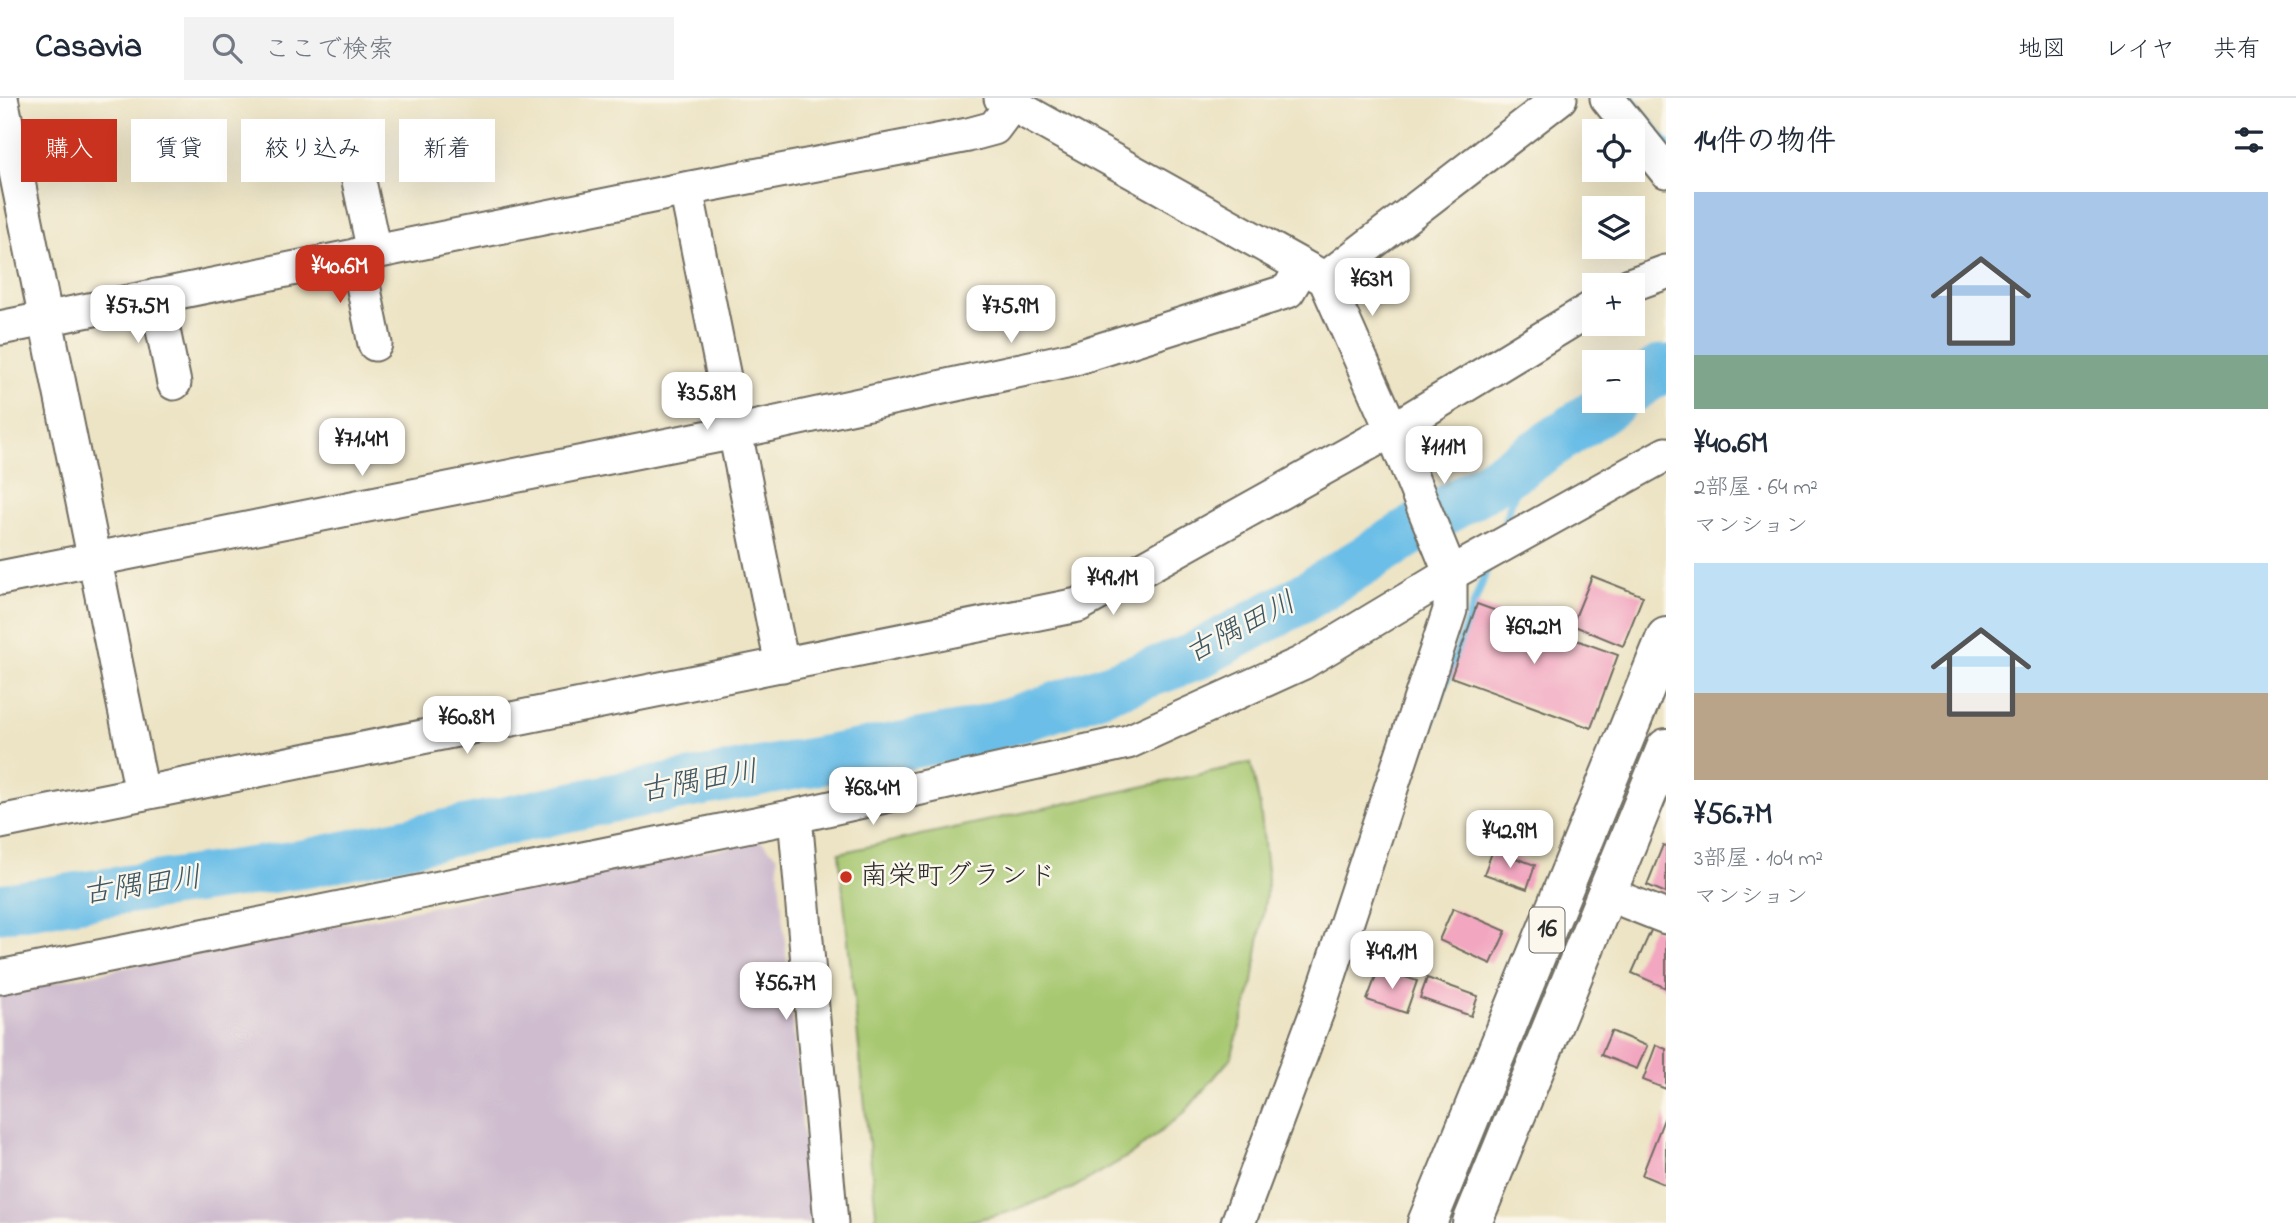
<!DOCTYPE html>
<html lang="ja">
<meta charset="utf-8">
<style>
body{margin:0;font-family:"Indie Flower","Klee One",sans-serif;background:#f2f2f3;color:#1f2937;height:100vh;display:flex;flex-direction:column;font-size:26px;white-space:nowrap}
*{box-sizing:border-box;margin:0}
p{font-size:23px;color:#747a83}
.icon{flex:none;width:38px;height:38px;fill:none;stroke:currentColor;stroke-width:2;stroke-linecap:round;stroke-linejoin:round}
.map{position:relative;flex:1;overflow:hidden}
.details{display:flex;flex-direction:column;background:#fff;width:630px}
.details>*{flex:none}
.hud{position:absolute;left:21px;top:21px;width:665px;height:63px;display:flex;gap:14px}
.tools{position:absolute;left:1582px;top:21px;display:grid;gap:14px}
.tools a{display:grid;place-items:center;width:63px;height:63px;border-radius:0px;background:#fff;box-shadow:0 7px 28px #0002;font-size:35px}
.price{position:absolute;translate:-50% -60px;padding:0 16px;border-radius:14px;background:#fff;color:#222;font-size:23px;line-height:46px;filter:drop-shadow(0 2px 4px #0008)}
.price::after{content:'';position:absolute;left:50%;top:42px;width:21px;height:16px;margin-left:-10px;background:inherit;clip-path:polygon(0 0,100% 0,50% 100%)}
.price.current{background:#c8321e;color:#fff}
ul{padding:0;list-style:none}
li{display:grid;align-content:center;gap:14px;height:371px;padding:0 28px}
li span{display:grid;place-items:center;height:217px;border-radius:0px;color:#555}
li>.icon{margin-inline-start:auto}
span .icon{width:126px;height:126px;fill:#fffc;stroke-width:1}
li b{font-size:30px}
h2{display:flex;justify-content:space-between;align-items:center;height:84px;padding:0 28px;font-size:30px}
.pill{padding:0 24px;border-radius:0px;background:#fff;box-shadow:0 7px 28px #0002;font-size:24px;line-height:63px}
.pill.current{background:#c8321e;color:#fff}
header{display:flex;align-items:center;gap:42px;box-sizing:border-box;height:98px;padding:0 35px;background:#fff;border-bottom:2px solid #e0e1e3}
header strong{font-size:33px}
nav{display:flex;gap:38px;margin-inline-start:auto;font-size:24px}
.search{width:490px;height:63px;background:#f2f2f3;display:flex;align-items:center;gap:18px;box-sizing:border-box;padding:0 24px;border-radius:0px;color:#747a83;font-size:26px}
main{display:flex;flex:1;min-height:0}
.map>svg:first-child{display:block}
.industrial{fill:#cfbdcf}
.green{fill:#a7c871;stroke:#697a4e;stroke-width:2}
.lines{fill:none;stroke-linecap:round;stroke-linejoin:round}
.stream{stroke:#6bbee7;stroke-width:8}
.river{stroke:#6bbee7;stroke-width:49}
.building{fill:#f2a6c0}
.minor-casing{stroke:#6f6c61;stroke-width:37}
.highway-casing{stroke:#6f6c61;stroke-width:42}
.minor{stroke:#fff;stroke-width:33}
.highway{stroke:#fff;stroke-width:38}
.poi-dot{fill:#c8321e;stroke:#fbf7ec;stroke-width:2.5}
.labels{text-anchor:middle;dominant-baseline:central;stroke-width:5;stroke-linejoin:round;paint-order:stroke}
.shield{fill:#fbf7ec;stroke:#696865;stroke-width:2}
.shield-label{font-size:26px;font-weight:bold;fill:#2b2b2b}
.poi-label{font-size:28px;fill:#2b2b2b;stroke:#fbf7ec;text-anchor:start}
.water-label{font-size:30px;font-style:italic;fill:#3e5763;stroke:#fbf7ec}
</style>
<header>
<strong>Casavia</strong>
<div class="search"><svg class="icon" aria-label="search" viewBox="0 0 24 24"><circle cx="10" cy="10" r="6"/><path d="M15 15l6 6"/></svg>ここで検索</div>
<nav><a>地図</a><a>レイヤ</a><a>共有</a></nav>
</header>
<main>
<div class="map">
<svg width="1666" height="1125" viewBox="0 0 1666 1125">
<rect width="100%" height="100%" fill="#fbf7ec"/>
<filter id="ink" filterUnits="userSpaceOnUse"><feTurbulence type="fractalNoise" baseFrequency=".0143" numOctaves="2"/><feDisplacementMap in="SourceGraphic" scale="14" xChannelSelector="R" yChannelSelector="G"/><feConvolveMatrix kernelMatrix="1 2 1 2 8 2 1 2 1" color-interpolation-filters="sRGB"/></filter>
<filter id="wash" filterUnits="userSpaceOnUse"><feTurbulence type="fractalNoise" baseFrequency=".00686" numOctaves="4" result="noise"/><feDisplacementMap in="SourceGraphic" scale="28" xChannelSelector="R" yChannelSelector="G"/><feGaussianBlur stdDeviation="1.57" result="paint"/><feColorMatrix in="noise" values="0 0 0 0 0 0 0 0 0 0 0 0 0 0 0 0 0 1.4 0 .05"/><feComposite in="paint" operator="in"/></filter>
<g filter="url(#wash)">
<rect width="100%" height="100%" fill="#ede4c5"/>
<!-- industrial -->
<polygon class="industrial" points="761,743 777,758 811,1125 0,1125 0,895"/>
<!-- green -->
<polygon class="green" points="1251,665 1260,709 1268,782 1253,884 1231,960 1184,1015 1132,1056 1073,1090 1009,1114 962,1125 877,1125 839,755"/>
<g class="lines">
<!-- stream -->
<g class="stream">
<polyline points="1631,0 1666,46"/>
<polyline points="1500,437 1515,393 1521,366"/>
<polyline points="1423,647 1488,468"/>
</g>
<!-- river -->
<g class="river">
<polyline points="1633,290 1661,271 1666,271"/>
<polyline points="0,810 309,765 612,700 968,636 1046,612 1192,560 1298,503 1521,366 1614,303"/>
</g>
</g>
<g id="blocks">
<!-- building -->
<g class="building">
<polygon points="1592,478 1643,498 1623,548 1572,527"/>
<polygon points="1477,506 1618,557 1591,630 1451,579"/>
<polygon points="1663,747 1666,748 1666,795 1647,787"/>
<polygon points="1493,752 1535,767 1527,791 1484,776"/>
<polygon points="1453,810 1506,833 1491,866 1439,842"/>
<polygon points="1652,830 1666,836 1666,890 1632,875"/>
<polygon points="1379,870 1417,883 1406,915 1367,902"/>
<polygon points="1427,880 1478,898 1471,918 1420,900"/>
<polygon points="1611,933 1647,948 1637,971 1601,957"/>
<polygon points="1656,947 1666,951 1666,991 1643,982"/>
<polygon points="1666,1016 1666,1087 1642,1077"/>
</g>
</g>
</g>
<g filter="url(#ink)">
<use href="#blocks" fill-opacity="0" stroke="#6f6c61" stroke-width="2"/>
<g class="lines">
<defs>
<g id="minor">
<polyline points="1,0 142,695"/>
<polyline points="1001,0 1325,181 1392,332 1446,464 1450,476 1450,512 1318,911 1238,1125"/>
<polyline points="1607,0 1666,73"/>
<polyline points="355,64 374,154"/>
<polyline points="686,91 782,567"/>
<polyline points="357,157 375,246"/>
<polyline points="1325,181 1560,0"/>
<polyline points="1630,187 1666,174"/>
<polyline points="156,198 174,285"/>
<polyline points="0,230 686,91 968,37 994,30 1012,6"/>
<polyline points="0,480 735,334 1072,261 1288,193 1302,169"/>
<polyline points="795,718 831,1125"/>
<polyline points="0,724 1078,507 1392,332 1594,209"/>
<polyline points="1608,796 1666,819"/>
<polyline points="0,879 795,718 1128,644 1302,565 1450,476 1666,356"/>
</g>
<g id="highway">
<polyline points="1427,1125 1666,539"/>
<polyline points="1472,1125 1666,650"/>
</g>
</defs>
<!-- minor casing -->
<use href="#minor" class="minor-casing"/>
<!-- highway casing -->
<use href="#highway" class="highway-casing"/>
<!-- minor -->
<use href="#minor" class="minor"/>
<!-- highway -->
<use href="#highway" class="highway"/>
</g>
</g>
<!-- markers -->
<circle class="poi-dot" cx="846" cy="779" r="7"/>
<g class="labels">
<!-- shield labels -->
<rect class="shield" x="1529.5" y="809.5" width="35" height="45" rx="5"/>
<g class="shield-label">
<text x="1547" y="832">16</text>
</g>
<!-- poi labels -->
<g class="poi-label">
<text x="860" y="779">南栄町グランド</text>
</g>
<!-- water labels -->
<g class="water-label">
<text transform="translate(1241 531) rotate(-27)">古隅田川</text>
<text transform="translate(699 685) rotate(-10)">古隅田川</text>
<text transform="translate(142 789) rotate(-8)">古隅田川</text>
</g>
</g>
</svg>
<div class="tools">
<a><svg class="icon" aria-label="locate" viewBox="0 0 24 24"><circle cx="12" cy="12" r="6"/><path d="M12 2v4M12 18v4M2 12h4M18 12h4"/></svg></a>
<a><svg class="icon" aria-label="layers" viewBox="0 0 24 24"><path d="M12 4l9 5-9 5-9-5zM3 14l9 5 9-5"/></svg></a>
<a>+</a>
<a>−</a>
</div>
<b class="price current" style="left:340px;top:207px">¥40.6M</b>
<b class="price" style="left:1372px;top:220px">¥63M</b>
<b class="price" style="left:138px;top:247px">¥57.5M</b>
<b class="price" style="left:1011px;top:247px">¥75.9M</b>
<b class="price" style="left:707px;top:334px">¥35.8M</b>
<b class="price" style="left:362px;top:380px">¥71.4M</b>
<b class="price" style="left:1444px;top:388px">¥111M</b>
<b class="price" style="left:1113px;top:519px">¥49.1M</b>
<b class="price" style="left:1534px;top:568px">¥69.2M</b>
<b class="price" style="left:467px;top:658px">¥60.8M</b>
<b class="price" style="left:873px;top:729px">¥68.4M</b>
<b class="price" style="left:1510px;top:772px">¥42.9M</b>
<b class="price" style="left:1392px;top:893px">¥49.1M</b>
<b class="price" style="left:786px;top:924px">¥56.7M</b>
<div class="hud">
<a class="pill current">購入</a>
<a class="pill">賃貸</a>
<a class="pill">絞り込み</a>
<a class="pill">新着</a>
</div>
</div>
<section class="details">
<h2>14件の物件<svg class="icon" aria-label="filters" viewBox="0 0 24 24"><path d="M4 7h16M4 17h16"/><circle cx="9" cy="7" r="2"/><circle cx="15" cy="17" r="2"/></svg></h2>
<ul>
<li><span style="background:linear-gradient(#a9c7e8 75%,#7fa58c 0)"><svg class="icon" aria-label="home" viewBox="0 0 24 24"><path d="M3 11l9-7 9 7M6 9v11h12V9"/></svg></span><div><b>¥40.6M</b><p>2部屋 · 64 m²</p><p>マンション</p></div></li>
<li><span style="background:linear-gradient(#bfe0f5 60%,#b9a48a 0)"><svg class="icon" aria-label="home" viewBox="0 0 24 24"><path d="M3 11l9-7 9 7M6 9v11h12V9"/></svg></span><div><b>¥56.7M</b><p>3部屋 · 104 m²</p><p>マンション</p></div></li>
</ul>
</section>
</main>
